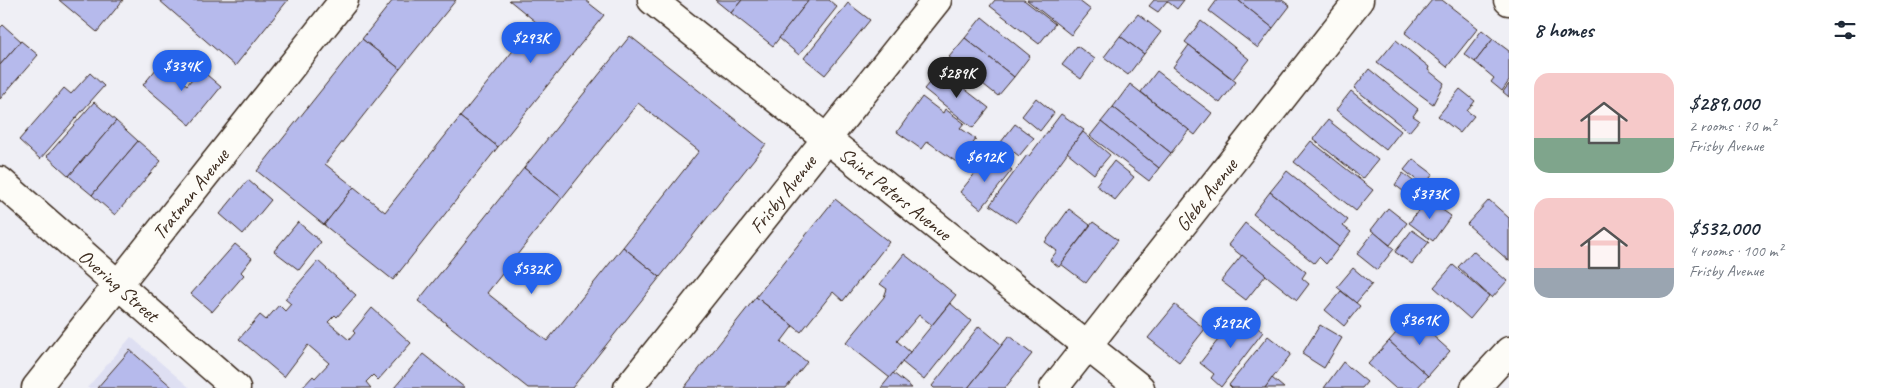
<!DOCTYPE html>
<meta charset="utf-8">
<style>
body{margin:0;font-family:Caveat,sans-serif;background:#f6f6f7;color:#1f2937;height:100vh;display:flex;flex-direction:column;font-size:19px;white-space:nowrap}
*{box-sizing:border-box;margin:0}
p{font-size:16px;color:#747a83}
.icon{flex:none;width:28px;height:28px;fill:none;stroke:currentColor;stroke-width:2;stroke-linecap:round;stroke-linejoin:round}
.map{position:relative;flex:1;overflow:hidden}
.drawer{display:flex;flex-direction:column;background:#fff;width:375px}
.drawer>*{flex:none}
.price{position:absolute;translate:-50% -42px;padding:0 11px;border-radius:18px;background:#2563eb;color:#fff;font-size:16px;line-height:32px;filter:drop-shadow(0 1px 2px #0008)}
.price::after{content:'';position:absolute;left:50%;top:30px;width:15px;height:11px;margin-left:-8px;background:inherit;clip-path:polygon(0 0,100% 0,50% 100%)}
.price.active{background:#222;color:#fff}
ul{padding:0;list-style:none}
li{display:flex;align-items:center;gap:15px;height:125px;padding:0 25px}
li span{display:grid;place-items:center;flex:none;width:140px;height:100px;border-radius:15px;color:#555}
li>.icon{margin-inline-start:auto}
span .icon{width:60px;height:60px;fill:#fffc;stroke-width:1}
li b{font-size:21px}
h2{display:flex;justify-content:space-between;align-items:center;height:60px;padding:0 25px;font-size:21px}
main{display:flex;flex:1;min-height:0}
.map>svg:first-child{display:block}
.built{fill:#dedff2}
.building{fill:#b6baec;stroke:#3b2a1e}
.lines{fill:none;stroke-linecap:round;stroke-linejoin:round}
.minor-casing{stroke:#3b2a1e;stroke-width:31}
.minor{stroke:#fdfcf7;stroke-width:28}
.labels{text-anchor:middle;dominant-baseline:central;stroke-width:5;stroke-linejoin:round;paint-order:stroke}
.street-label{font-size:20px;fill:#3b2a1e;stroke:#fdfcf7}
</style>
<main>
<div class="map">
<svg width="1509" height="388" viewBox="0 0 1509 388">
<rect width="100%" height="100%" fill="#efeff5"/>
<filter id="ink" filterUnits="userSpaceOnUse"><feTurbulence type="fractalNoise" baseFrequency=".02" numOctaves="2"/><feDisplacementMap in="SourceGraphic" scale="10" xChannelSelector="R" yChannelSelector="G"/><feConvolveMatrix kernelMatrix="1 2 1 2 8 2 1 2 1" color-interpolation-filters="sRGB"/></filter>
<g filter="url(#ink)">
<!-- built -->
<polygon class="built" points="131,337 190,388 87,388"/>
<!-- building -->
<g class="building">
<polygon points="59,0 123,0 97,32"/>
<polygon points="159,0 288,0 235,66"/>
<polygon points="393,0 456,0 400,69 362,39"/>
<polygon points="509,0 585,0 604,15 498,147 460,117 536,22"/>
<polygon points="715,0 742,0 731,13"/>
<polygon points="742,0 809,0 773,46 731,13"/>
<polygon points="809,0 829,0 837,7 799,55 779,38"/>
<polygon points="995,0 1024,0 1055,24 1039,44 990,6"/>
<polygon points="1027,0 1078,0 1091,10 1071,35"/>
<polygon points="1154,0 1184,0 1177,9 1167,1 1158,12 1149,6"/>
<polygon points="1217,0 1238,0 1273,28 1258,48 1209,11"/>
<polygon points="1238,0 1282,0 1290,6 1273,28"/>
<polygon points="1432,0 1442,0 1478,28 1447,67 1405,33"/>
<polygon points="848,3 870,20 825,75 804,58"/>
<polygon points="1138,14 1161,32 1144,54 1120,36"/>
<polygon points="982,17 1030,56 1014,77 965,38"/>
<polygon points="1201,21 1249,59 1233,79 1185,42"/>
<polygon points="3,25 21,41 0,65 0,28"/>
<polygon points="1482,30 1493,39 1475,62 1464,54"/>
<polygon points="630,36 766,144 660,277 623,247 699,151 638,103 562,198 524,168"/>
<polygon points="1120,36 1144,54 1128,75 1104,57"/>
<polygon points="965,38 1014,77 998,96 949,57"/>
<polygon points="362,39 400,69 325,164 354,187 324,225 257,171"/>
<polygon points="1493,39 1509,51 1509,81 1502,91 1491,82 1494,78 1475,62"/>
<polygon points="1396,40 1429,67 1428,70 1444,83 1433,104 1377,63"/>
<polygon points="21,41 38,55 0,99 0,65"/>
<polygon points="1189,45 1236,82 1220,103 1173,67"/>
<polygon points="1077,46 1095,59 1081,79 1062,65"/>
<polygon points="161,63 187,85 200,69 221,87 190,125 143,85"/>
<polygon points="1369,69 1418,109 1413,116 1419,120 1409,132 1354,88"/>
<polygon points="940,70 989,108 973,128 924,89"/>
<polygon points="1157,71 1212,113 1195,135 1141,92"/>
<polygon points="90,73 104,86 40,159 19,140 64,88 71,94"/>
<polygon points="1130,84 1189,130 1171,153 1113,107"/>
<polygon points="1509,84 1509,97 1503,92"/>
<polygon points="1460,89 1475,101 1467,111 1474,116 1460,133 1438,116"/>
<polygon points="1351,91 1401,131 1386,150 1336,110"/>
<polygon points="922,97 943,113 945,109 964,123 960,128 976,139 959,164 927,141 921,149 897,132"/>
<polygon points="1036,98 1054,113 1040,131 1022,116"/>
<polygon points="94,102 116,121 69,176 47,156"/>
<polygon points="1113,107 1171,153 1159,168 1101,122"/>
<polygon points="1061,114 1084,130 1016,223 990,205 1027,155 1029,156"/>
<polygon points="460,117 498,147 393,280 324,225 354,187 385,212"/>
<polygon points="1328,120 1378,160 1363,179 1313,139"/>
<polygon points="116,121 138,141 92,195 69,176"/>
<polygon points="1101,122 1159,168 1149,181 1090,136"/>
<polygon points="1015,124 1034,138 1019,156 1001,142"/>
<polygon points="1083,132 1110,155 1094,174 1067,152"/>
<polygon points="138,141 161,161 115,215 92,195"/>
<polygon points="1311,141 1373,190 1356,211 1294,162"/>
<polygon points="1413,159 1433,174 1424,186 1404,170"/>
<polygon points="985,161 995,169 1001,161 1012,170 981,209 960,192"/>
<polygon points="1114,161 1134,177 1115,200 1096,185"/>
<polygon points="524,168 562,198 487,293 547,341 623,247 660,277 572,388 528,388 418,301"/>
<polygon points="1287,171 1348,220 1343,226 1351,232 1339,247 1270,192"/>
<polygon points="1403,173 1423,189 1415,200 1395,185"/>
<polygon points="248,180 271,200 243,234 220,214"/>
<polygon points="1270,192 1339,247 1326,264 1319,257 1314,263 1253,214"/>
<polygon points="835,199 889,242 843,301 833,292 801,332 756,297"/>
<polygon points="1427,199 1451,216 1433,241 1409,223"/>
<polygon points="1489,200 1509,218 1509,261 1467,224"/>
<polygon points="1388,208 1407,223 1390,245 1371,230"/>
<polygon points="1069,209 1090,225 1059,267 1050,260 1057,251 1045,242"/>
<polygon points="298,222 321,242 299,270 274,251"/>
<polygon points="1093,222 1118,240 1086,283 1061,264"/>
<polygon points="1245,223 1306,272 1302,278 1309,284 1297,300 1228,245"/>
<polygon points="1412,230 1429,242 1412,264 1395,252"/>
<polygon points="1374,232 1394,249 1377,270 1357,254"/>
<polygon points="235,244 252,258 241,272 244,275 212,312 191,294"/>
<polygon points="1473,251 1507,281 1492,298 1458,267"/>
<polygon points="904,254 956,295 932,325 919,315 897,341 910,352 890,378 846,343 884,297 887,289 880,284"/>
<polygon points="1242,255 1266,275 1246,300 1221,281"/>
<polygon points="318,261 356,295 337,317 335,315 328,322 349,340 355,333 353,331 372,308 411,343 378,380 373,375 366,382 371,388 302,388 313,376 315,378 329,363 308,345 284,377 239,339 260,315 266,320 279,305 285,311 291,304 285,299"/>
<polygon points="1453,265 1489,296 1470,319 1434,287"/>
<polygon points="1353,268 1372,284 1356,303 1337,287"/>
<polygon points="1341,291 1360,306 1344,326 1325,310"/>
<polygon points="756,297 793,326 781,342 807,362 786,388 684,388"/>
<polygon points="950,303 971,321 924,380 902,362"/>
<polygon points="1175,305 1205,329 1179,362 1148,338"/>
<polygon points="1239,313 1263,332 1221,387 1211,378 1214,374 1200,363"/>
<polygon points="1411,316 1450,351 1428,376 1389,341"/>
<polygon points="1320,325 1342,338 1324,368 1302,354"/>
<polygon points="979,326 1002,345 968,388 934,388 932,386"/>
<polygon points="1009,336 1032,354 1005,388 968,388"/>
<polygon points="1268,336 1291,354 1265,388 1232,388 1229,385"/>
<polygon points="1389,341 1428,376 1417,388 1395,388 1368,364"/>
<polygon points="130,350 173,388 97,388"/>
<polygon points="423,354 465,388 394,388"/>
<polygon points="1343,362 1367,382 1362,388 1324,388"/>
<polygon points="893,373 912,388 881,388"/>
<polygon points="1272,378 1284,388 1265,388"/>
</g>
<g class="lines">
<defs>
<g id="minor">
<path id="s1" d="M652 0 1140 388"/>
<polyline points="1508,0 1509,1"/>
<path id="s2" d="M0 181 236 388"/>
<path id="s3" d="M36 388 344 0"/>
<path id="s4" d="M628 388 937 0"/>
<path id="s5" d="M1054 388 1359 0"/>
<polyline points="1475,388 1509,351"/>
</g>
</defs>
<!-- minor casing -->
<use href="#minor" class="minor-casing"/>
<!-- minor -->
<use href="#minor" class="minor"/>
</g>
</g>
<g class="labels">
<!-- street labels -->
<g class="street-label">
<text stroke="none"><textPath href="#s3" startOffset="248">Tratman Avenue</textPath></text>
<text stroke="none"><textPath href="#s4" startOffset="248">Frisby Avenue</textPath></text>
<text stroke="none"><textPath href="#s1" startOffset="311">Saint Peters Avenue</textPath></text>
<text stroke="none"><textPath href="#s5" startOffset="246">Glebe Avenue</textPath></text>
<text stroke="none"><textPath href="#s2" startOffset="158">Overing Street</textPath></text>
</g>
</g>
</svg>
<b class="price" style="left:531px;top:64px">$293K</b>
<b class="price" style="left:182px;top:92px">$334K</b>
<b class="price active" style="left:957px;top:99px">$289K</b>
<b class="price" style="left:985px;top:183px">$612K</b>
<b class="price" style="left:1430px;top:220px">$373K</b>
<b class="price" style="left:532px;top:295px">$532K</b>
<b class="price" style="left:1420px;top:346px">$361K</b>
<b class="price" style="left:1231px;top:349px">$292K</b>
</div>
<section class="drawer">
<h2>8 homes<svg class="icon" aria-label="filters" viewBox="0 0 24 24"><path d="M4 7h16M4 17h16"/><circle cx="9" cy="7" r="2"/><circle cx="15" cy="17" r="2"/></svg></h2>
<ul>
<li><span style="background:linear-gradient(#f6c9c9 65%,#7fa58c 0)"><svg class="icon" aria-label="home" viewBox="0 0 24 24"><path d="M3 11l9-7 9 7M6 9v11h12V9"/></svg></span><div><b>$289,000</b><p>2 rooms · 70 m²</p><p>Frisby Avenue</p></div></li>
<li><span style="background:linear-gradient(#f6c9c9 70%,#9aa5b1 0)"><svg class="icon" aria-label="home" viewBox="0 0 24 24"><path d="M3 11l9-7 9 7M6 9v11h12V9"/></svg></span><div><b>$532,000</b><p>4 rooms · 100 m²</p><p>Frisby Avenue</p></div></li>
</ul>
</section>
</main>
